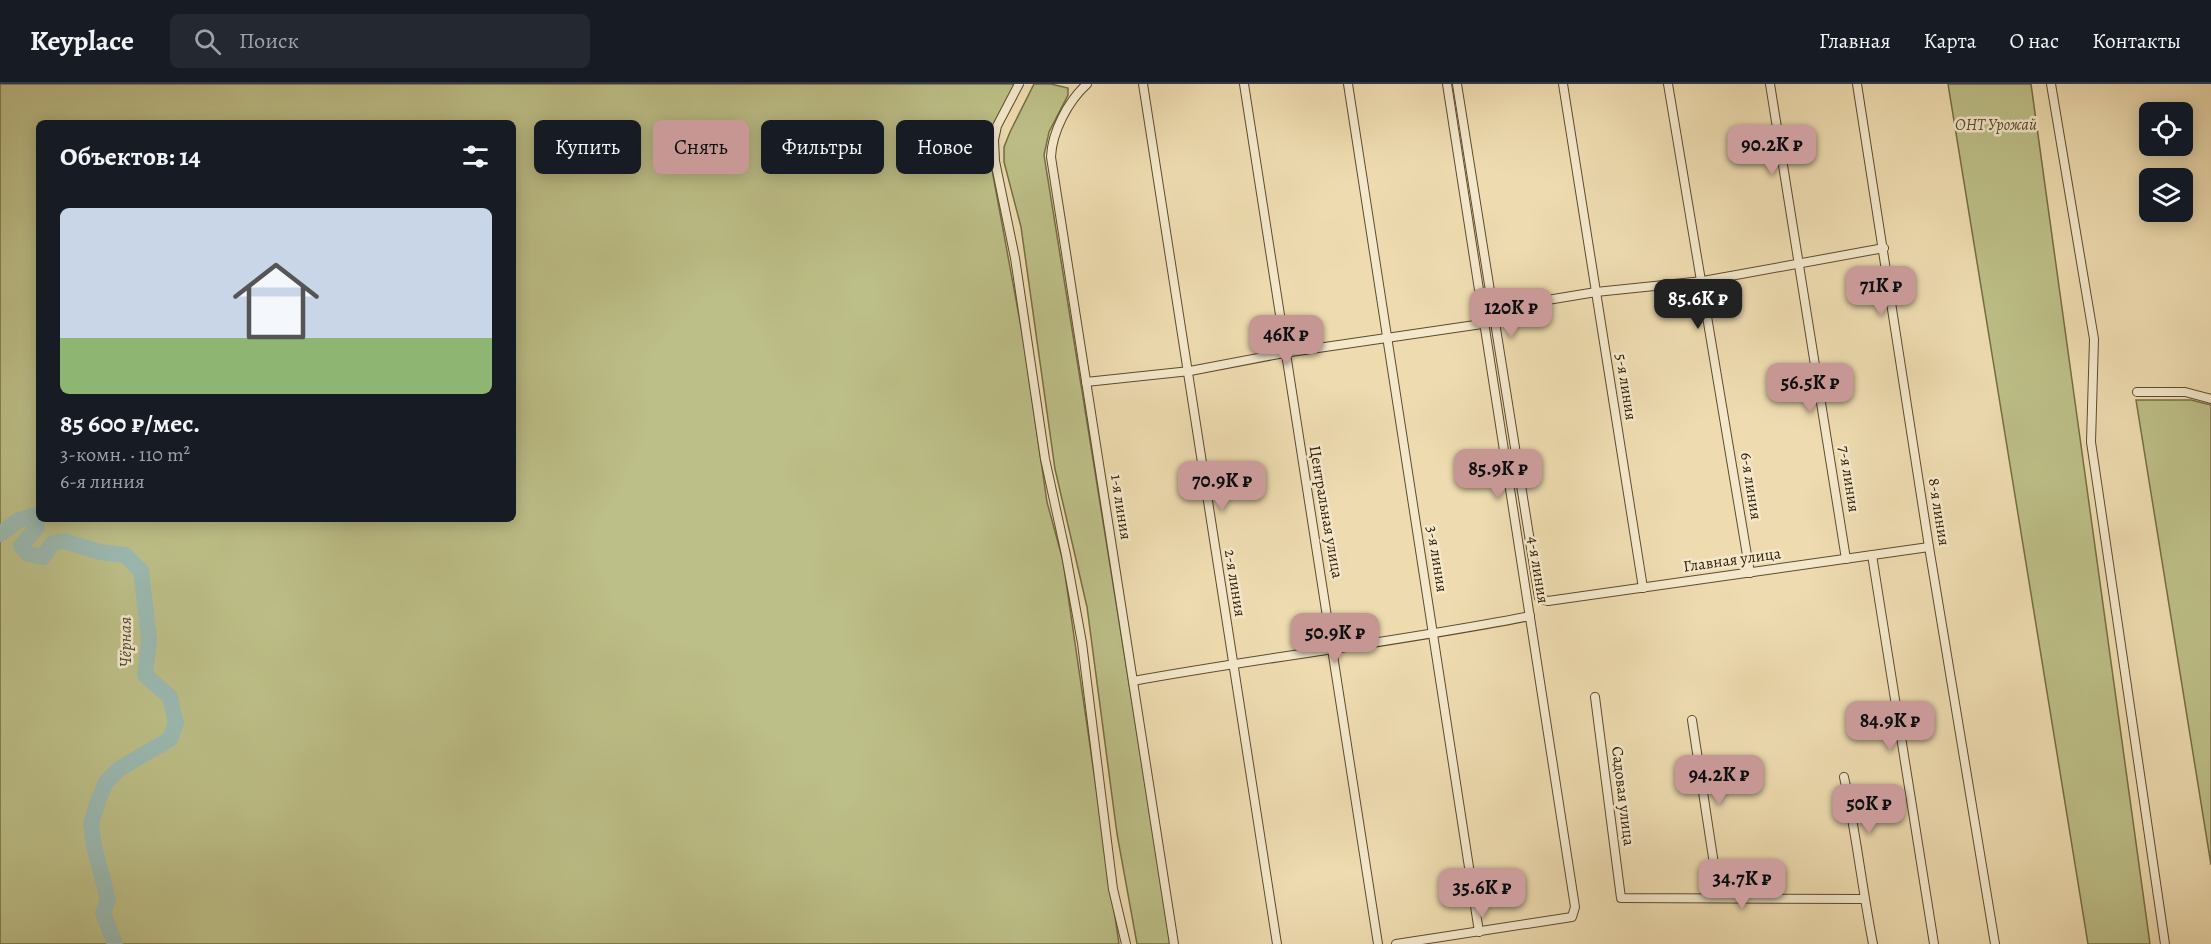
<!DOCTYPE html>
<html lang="ru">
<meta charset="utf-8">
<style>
body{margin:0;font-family:Alegreya,serif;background:#242831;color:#f1f3f6;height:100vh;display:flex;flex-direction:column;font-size:22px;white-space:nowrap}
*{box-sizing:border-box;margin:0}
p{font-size:20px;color:#9ea1a6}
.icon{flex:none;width:33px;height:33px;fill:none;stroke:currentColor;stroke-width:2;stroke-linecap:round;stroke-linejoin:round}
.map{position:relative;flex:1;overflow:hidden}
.details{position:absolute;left:36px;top:36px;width:480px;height:402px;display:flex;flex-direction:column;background:#171b24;border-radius:9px;box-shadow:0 3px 15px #0003}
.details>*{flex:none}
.guide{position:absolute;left:534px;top:36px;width:570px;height:54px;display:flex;gap:12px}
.buttons{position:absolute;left:2139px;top:18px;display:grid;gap:12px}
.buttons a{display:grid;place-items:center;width:54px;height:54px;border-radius:9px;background:#171b24;box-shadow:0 3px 15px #0003;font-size:30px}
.price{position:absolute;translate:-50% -51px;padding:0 14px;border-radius:12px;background:#c59692;color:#111;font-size:20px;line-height:39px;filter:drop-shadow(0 2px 3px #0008)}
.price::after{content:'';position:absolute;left:50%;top:36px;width:18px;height:14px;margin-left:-9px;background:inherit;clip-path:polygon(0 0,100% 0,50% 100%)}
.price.selected{background:#222;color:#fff}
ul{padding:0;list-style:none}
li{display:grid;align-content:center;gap:12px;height:318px;padding:0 24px}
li+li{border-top:2px solid #363941}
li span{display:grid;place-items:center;height:186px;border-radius:9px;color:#555}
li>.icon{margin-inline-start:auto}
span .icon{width:108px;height:108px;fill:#fffc;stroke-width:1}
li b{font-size:26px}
h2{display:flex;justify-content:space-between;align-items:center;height:72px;padding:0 24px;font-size:26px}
.tag{padding:0 21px;border-radius:9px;background:#171b24;box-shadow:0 3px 15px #0003;font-size:21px;line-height:54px}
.tag.selected{background:#c59692;color:#111}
header{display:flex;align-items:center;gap:36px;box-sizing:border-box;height:84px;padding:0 30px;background:#171b24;border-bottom:2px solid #363941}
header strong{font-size:28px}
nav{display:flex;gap:33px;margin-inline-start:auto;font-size:21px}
.search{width:420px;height:54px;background:#242831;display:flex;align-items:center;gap:15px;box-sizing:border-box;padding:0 21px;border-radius:9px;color:#9ea1a6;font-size:22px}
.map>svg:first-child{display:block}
.green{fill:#bdbf88;stroke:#766d44;stroke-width:1.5;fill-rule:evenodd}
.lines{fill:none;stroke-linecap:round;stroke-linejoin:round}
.river{stroke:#9bbab2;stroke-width:16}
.minor-casing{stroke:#5e4b2c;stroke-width:10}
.minor{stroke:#f4e8cc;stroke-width:8}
.labels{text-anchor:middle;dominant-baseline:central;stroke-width:5;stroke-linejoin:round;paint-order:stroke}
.park-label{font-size:16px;font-style:italic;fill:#594c29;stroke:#f4e8cc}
.street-label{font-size:16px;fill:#2e1b00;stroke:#f4e8cc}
.water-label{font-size:18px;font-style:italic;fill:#4f4b35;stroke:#f4e8cc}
</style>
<header>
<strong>Keyplace</strong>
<div class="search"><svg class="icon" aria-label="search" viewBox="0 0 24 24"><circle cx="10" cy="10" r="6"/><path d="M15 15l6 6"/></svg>Поиск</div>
<nav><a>Главная</a><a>Карта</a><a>О нас</a><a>Контакты</a></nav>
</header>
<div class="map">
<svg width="2211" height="860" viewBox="0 0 2211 860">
<rect width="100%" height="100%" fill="#eedcb0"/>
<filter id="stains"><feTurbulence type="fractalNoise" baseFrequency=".00333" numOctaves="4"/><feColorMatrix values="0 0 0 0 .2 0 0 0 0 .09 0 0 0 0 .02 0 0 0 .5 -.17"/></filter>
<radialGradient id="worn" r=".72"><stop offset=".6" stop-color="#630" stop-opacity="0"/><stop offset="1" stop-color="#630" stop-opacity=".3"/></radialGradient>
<!-- green -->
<g class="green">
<path d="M0 0H1015C1003 24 987 47 990 75L1024 259 1047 418 1063 477 1119 860H0ZM39 39H513V435H39Z"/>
<polygon points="1034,0 1051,0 1068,4 1068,11 1049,48 1044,71 1171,860 1137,860 1117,750 1087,523 1055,385 1021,143 1004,78 1004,63 1010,48"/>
<polygon points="1948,0 2031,0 2150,860 2088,860"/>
<polygon points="2136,316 2191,316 2211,321 2211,781"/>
</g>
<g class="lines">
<!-- river -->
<polyline class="river" points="0,450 19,436 34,432 37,443 21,462 28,470 43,473 53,459 64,457 100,468 125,471 141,487 149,556 145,591 170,613 176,639 170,655 119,685 106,698 98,717 91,740 94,762 108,816 103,829 115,860"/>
<defs>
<g id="minor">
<polyline points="1019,0 997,42 994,56 995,77 1015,174 1045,375 1066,471 1082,559 1113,805 1126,860"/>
<path d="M1087 0C1068 17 1052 48 1051 73L1174 860"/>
<path d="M1143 0C1190 286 1231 573 1277 860"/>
<path d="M1244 0C1286 287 1335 573 1378 860"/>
<polyline points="1348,0 1479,848"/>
<polyline points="1457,0 1539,514 1548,517 1929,463"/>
<polyline points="1563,0 1643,504"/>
<polyline points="1668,0 1750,489"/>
<polyline points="1770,0 1846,475"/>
<polyline points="1857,0 1929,463 1995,860"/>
<polyline points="2051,0 2094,255 2091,358 2165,860"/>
<polyline points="1493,225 1596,208 1703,197 1884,164"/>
<polyline points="1086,298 1190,287 1284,269 1482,240"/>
<polyline points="2137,308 2185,308 2211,315"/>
<polyline points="1872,471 1934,860"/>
<path d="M1133 597C1265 573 1398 558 1530 532"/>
<polyline points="1595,613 1621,814 1864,815"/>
<polyline points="1692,636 1719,813"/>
<path d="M1844 693C1856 748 1862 804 1873 860"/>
<polyline points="1396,860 1572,833 1575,823 1447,0"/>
</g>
</defs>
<!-- minor casing -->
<use href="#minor" class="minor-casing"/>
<!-- minor -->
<use href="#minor" class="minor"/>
</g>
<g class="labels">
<!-- park labels -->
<g class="park-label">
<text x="1996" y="41">ОНТ Урожай</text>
</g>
<!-- street labels -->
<g class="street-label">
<text transform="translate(1626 303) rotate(81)">5-я линия</text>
<text transform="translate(1849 395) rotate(81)">7-я линия</text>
<text transform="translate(1751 402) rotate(81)">6-я линия</text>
<text transform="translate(1121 423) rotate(81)">1-я линия</text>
<text transform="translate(1326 428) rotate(80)">Центральная улица</text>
<text transform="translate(1939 428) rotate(81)">8-я линия</text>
<text transform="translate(1437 475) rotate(81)">3-я линия</text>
<text transform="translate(1732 476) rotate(-8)">Главная улица</text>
<text transform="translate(1538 486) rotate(81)">4-я линия</text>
<text transform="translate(1235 499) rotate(81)">2-я линия</text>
<text transform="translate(1623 712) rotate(83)">Садовая улица</text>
</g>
<!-- water labels -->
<g class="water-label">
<text transform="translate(125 558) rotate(-90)">Чёрная</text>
</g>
</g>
<rect width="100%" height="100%" filter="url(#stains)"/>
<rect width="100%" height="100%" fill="url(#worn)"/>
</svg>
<div class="buttons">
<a><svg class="icon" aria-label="locate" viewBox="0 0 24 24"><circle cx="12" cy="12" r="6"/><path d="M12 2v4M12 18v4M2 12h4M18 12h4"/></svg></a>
<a><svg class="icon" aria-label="layers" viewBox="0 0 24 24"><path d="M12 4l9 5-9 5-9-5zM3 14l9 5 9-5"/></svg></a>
</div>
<b class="price" style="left:1772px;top:92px">90.2K ₽</b>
<b class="price" style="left:1881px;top:233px">71K ₽</b>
<b class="price selected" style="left:1698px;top:246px">85.6K ₽</b>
<b class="price" style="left:1511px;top:255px">120K ₽</b>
<b class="price" style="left:1286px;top:282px">46K ₽</b>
<b class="price" style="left:1810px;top:330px">56.5K ₽</b>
<b class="price" style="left:1498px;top:416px">85.9K ₽</b>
<b class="price" style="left:1222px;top:428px">70.9K ₽</b>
<b class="price" style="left:1335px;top:580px">50.9K ₽</b>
<b class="price" style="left:1890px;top:668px">84.9K ₽</b>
<b class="price" style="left:1719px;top:722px">94.2K ₽</b>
<b class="price" style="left:1869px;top:751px">50K ₽</b>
<b class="price" style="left:1742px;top:826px">34.7K ₽</b>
<b class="price" style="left:1482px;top:835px">35.6K ₽</b>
<div class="guide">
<a class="tag">Купить</a>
<a class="tag selected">Снять</a>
<a class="tag">Фильтры</a>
<a class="tag">Новое</a>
</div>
<section class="details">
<h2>Объектов: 14<svg class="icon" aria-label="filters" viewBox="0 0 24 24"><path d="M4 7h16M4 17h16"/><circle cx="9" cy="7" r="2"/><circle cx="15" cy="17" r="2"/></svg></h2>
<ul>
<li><span style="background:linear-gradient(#c9d6e8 70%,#8fb573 0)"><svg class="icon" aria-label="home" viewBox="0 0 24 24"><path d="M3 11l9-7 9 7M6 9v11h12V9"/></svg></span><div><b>85 600 ₽/мес.</b><p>3-комн. · 110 m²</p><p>6-я линия</p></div></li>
</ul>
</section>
</div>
